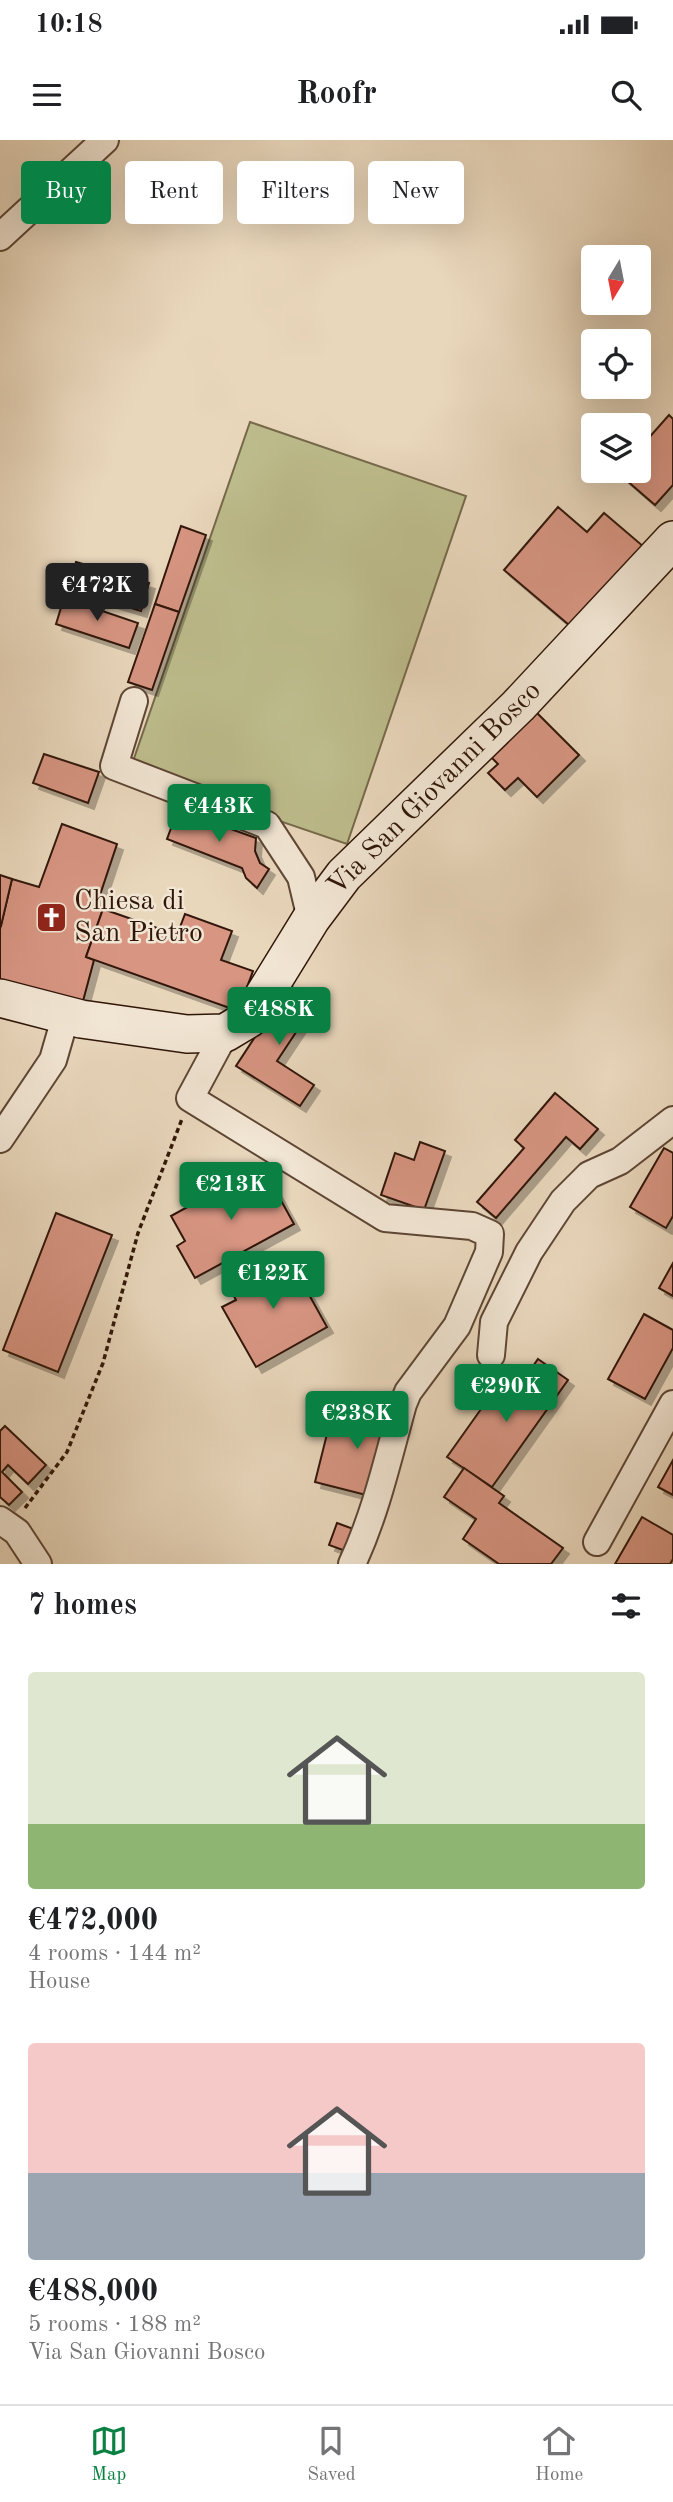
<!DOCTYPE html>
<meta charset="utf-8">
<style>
body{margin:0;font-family:"Old Standard TT",serif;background:#f2f2f2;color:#202124;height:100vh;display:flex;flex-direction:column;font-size:26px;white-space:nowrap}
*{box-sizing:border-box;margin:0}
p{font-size:23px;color:#757577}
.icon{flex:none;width:38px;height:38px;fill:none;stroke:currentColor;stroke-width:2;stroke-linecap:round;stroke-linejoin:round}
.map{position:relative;height:1424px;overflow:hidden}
.details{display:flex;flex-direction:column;background:#fff;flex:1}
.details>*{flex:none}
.top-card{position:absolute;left:21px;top:21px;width:632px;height:63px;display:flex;gap:14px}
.needle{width:46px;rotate:190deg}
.buttons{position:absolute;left:581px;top:105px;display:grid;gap:14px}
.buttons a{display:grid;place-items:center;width:70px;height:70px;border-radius:7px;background:#fff;box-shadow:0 7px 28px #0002;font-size:35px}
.price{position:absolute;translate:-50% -60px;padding:0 16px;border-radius:7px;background:#0b8043;color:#fff;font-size:23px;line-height:46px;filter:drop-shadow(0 2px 4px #0008)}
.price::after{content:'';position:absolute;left:50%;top:42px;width:21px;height:16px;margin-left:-10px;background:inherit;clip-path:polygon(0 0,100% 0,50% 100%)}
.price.current{background:#222;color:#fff}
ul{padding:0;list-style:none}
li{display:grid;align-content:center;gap:14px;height:371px;padding:0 28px}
li span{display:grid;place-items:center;height:217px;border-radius:7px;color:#555}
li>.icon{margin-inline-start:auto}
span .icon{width:126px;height:126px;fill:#fffc;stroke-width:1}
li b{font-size:30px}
h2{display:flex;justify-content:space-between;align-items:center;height:84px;padding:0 28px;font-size:30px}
.pill{padding:0 24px;border-radius:7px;background:#fff;box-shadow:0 7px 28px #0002;font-size:24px;line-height:63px}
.pill.current{background:#0b8043;color:#fff}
.status{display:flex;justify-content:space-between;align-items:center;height:49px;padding:0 35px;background:#fff;direction:ltr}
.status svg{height:19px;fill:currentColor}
header{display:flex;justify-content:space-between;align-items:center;height:91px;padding:0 28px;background:#fff;font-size:32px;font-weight:700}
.tab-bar{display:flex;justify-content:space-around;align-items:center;height:98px;border-top:2px solid #e0e0e0;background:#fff;font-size:19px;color:#757577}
.tab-bar a{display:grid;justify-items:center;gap:4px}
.tab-bar .current{color:#0b8043}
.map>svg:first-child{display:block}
.garden{fill:#bdbc8c;stroke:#76694a;stroke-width:2}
.building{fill:#d79582;stroke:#301608;stroke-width:2;filter:url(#shadow)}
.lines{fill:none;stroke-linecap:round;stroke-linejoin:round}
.street-casing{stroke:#5e4635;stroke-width:30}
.secondary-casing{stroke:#301608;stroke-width:40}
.path{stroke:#301608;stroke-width:3.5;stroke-dasharray:5 3.5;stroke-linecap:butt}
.street{stroke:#f1e5d3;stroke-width:26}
.secondary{stroke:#f1e5d3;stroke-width:37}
.labels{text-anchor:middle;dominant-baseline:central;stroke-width:5;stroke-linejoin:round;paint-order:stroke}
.street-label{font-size:28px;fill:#301608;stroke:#f1e5d3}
.poi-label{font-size:28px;fill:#301608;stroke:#f1e5d3;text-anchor:start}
</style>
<div class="status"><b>10:18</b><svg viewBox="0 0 49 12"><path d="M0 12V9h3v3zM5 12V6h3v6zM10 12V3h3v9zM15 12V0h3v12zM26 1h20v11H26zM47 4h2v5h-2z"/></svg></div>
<header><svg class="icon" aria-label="menu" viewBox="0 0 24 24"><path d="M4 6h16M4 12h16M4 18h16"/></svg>Roofr<svg class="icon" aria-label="search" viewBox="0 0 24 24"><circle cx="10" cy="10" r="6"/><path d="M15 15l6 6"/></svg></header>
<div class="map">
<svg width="673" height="1424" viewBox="0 0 673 1424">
<defs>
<filter id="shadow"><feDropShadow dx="6" dy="6" stdDeviation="0" flood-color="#0004"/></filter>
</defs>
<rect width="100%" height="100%" fill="#e9d7bc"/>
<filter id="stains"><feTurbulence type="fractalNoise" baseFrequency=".00286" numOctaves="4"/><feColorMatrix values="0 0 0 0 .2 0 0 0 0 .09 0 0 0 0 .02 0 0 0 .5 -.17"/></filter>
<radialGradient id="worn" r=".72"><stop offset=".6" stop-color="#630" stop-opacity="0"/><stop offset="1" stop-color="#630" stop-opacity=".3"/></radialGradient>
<!-- garden -->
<polygon class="garden" points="250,282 466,356 347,704 130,630"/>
<!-- building -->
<g class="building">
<polygon points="669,275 673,279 673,345 655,365 618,333 620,331 639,331 639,309"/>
<polygon points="558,367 587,392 604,373 644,407 575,490 504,430"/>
<polygon points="181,386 206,395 179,472 155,464"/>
<polygon points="76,422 149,443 141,471 68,449"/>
<polygon points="64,458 138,483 129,508 56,484"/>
<polygon points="155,464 179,472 152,550 128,542"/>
<polygon points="528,564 579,615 537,657 518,638 505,650 488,633 498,624 483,609"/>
<polygon points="44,614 99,632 88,663 33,643"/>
<polygon points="178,670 256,698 255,711 260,723 269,729 257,748 246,738 242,728 167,699"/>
<polygon points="62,684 117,704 97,764 103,769 86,817 94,820 79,876 0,855 0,789 12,739 39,747"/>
<polygon points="0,735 12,739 1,786 0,786"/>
<polygon points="103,769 177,795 185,774 232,791 221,820 253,831 238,871 86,817"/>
<polygon points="289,845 316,862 277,921 314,945 300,966 236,926"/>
<polygon points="555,953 598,989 580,1009 566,997 496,1078 477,1062 524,1008 515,1000"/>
<polygon points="420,1002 445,1011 424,1070 381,1055 395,1013 414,1020"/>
<polygon points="664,1008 673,1013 673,1076 666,1088 630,1067"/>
<polygon points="262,1026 294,1084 195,1138 177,1106 185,1101 171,1076"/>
<polygon points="56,1073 112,1095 58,1232 3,1210"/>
<polygon points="287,1115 327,1187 256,1227 222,1167 236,1160 229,1147"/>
<polygon points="673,1123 673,1156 659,1148"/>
<polygon points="644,1174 673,1190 673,1208 645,1259 608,1239"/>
<polygon points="538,1219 568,1240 492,1347 447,1317 496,1248 511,1258"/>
<polygon points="367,1260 396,1267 374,1357 315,1342 330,1282 360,1289"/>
<polygon points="5,1286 46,1325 28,1344 8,1325 2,1332 22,1352 9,1365 0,1357 0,1291"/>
<polygon points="673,1320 673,1355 658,1347"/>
<polygon points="464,1328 504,1356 499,1363 563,1408 551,1424 499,1424 463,1399 476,1379 444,1357"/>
<polygon points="642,1377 673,1395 673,1419 670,1424 615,1424"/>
<polygon points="337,1383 359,1391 351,1413 329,1405"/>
</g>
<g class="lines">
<defs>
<g id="street">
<polyline points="0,97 105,0"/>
<polyline points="134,561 114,626 267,685 301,737 311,779"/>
<path d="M225 893 190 958 385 1078 472 1086 490 1094 489 1112 457 1186 408 1252 403 1264C388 1318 376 1373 352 1424"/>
<polyline points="0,999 53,920 66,875"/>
<polyline points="491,1215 494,1182 529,1112 563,1061 589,1035 620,1021 673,980"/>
<polyline points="0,1380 17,1392 38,1424"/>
<polyline points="597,1402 673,1264"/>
</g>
<polyline id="secondary" points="0,858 81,879 187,894 225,893 250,878 311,779 344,735 518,566 673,400"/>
</defs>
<!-- street casing -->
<use href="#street" class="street-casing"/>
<!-- secondary casing -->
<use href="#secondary" class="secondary-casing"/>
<!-- path -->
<polyline class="path" points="25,1368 67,1312 103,1223 138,1093 182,979"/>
<!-- street -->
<use href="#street" class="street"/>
<!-- secondary -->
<use href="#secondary" class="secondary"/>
</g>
<!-- icons -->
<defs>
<symbol id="church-square" viewBox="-11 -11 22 22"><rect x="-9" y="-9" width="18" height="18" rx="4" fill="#8f2418" stroke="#f1e5d3"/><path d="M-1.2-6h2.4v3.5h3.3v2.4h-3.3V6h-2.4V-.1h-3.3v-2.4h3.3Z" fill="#fff"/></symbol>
</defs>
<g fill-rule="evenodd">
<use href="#church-square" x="34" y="760" width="35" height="35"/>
</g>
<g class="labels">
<!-- street labels -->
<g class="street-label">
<text transform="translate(435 649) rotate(-45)">Via San Giovanni Bosco</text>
</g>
<!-- poi labels -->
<g class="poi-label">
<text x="74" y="762">Chiesa di<tspan x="74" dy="32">San Pietro</tspan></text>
</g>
</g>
<rect width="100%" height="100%" filter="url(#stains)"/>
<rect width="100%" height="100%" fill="url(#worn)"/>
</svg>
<div class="buttons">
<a><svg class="needle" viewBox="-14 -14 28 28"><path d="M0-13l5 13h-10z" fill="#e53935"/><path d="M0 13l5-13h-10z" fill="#757577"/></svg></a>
<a><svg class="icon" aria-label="locate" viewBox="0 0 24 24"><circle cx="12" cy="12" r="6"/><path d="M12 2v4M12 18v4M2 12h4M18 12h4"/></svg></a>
<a><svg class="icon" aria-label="layers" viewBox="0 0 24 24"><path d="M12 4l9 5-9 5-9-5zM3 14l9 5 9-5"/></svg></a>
</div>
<b class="price current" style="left:97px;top:483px">€472K</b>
<b class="price" style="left:219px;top:704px">€443K</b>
<b class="price" style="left:279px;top:907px">€488K</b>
<b class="price" style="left:231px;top:1082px">€213K</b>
<b class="price" style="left:273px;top:1171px">€122K</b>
<b class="price" style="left:506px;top:1284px">€290K</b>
<b class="price" style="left:357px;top:1311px">€238K</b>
<div class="top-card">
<a class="pill current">Buy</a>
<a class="pill">Rent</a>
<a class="pill">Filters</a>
<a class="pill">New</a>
</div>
</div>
<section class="details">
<h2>7 homes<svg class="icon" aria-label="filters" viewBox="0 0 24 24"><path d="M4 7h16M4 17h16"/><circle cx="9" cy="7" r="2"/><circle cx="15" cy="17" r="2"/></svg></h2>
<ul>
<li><span style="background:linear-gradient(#dfe7d0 70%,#8fb573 0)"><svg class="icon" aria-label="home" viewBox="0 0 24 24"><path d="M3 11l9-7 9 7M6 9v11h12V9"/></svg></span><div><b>€472,000</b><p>4 rooms · 144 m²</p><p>House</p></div></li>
<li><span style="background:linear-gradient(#f6c9c9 60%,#9aa5b1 0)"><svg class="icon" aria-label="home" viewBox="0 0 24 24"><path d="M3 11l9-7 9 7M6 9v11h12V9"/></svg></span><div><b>€488,000</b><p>5 rooms · 188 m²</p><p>Via San Giovanni Bosco</p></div></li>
</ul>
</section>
<nav class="tab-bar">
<a class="current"><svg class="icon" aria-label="map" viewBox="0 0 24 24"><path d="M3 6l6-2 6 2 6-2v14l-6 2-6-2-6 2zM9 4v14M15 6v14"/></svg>Map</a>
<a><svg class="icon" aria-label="saved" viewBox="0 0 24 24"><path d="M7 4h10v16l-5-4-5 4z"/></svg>Saved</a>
<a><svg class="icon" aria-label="home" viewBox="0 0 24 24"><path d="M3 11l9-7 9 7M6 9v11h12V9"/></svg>Home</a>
</nav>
